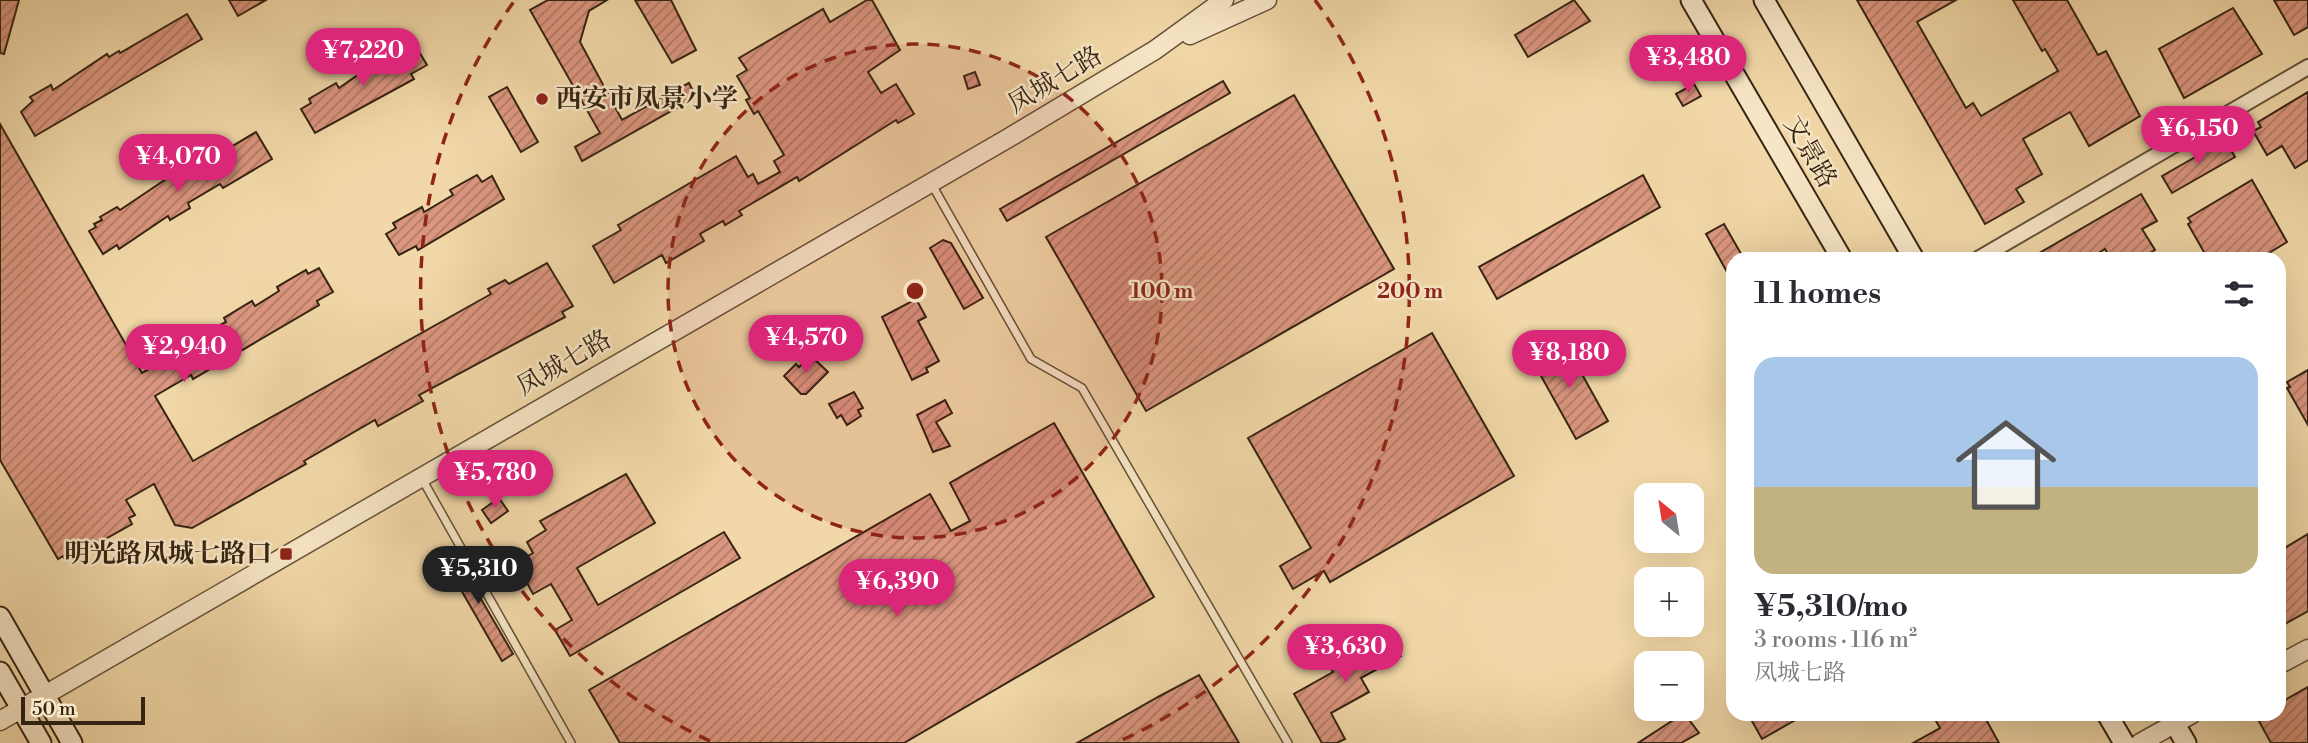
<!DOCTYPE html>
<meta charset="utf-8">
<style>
body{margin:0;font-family:"Libre Bodoni","Noto Serif SC",serif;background:#f7f7f7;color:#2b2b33;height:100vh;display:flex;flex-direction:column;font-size:26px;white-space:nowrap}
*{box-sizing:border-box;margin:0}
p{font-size:23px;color:#7c7c81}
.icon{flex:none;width:38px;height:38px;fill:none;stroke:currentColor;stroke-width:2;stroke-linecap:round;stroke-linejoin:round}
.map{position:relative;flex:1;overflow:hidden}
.panel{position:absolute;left:1726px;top:252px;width:560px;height:469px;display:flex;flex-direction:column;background:#fff;border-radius:21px;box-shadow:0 7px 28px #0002}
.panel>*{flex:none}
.needle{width:46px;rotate:330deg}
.controls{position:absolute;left:1634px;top:483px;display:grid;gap:14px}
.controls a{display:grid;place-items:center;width:70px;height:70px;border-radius:14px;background:#fff;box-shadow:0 7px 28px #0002;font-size:35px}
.scale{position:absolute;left:21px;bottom:18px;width:124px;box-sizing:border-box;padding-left:7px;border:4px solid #352412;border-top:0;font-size:19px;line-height:24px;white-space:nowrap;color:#352412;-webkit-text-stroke:5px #f7e6c6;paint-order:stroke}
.price{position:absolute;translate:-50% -60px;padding:0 16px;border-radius:24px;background:#db2777;color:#fff;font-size:23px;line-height:46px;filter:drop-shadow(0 2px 4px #0008)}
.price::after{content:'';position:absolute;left:50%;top:42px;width:21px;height:16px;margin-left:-10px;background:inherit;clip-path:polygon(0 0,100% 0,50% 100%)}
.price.current{background:#222;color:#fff}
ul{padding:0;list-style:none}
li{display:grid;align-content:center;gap:14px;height:371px;padding:0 28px}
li+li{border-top:2px solid #e1e1e2}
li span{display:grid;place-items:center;height:217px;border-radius:21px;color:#555}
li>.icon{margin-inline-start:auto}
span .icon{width:126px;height:126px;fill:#fffc;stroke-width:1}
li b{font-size:30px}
h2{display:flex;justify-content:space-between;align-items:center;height:84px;padding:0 28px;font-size:30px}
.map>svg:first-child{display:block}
.building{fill:url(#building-hatch);stroke:#352412;stroke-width:2}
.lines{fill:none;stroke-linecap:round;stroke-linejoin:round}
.service-casing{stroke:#645138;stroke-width:10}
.minor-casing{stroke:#645138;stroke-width:18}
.tertiary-casing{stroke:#645138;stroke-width:21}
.secondary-casing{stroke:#352412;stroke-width:23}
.service{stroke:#f7e6c6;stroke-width:7}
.minor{stroke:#f7e6c6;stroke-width:14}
.tertiary{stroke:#f7e6c6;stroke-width:18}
.secondary{stroke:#f7e6c6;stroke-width:19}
.ring{fill:none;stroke:#8f2418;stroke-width:3.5;stroke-dasharray:12 9}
.poi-dot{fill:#8f2418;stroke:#f7e6c6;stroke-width:2.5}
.labels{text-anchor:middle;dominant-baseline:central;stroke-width:5;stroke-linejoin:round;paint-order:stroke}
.street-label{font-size:26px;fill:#352412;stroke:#f7e6c6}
.poi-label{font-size:26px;font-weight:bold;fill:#352412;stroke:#f7e6c6;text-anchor:start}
.centre{fill:#8f2418;stroke:#f7e6c6;stroke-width:3.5}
.ring-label{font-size:21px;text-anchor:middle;font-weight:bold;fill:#8f2418;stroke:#f7e6c6;stroke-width:5;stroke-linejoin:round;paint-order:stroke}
</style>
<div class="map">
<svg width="2308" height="743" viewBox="0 0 2308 743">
<defs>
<pattern id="building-hatch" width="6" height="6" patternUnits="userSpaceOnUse" patternTransform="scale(1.75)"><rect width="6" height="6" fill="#db967f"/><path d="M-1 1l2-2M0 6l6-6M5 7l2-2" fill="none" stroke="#b27a67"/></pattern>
</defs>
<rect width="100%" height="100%" fill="#f2d8a8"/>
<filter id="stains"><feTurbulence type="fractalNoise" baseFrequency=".00286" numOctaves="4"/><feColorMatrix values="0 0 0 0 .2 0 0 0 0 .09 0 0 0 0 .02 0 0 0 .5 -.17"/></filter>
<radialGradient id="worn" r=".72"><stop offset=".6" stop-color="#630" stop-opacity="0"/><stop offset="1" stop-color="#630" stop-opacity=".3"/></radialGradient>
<!-- building -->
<g class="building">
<polygon points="0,0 19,0 4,54 0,53"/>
<polygon points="229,0 266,0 238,16"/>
<polygon points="548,0 607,0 589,11 580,42 622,120 689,83 696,97 582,161 575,147 600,133 530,10"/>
<polygon points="635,0 671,0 696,50 672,63"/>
<polygon points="867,0 872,0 900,50 868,72 881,93 896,84 914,114 898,123 896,120 799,181 797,177 739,211 742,215 725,225 723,221 700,234 704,241 666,263 662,255 614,283 593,246 621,230 618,225 736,156 748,177 753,174 758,184 780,172 774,161 784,155 758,111 754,114 746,100 750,98 737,76 747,70 739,58 823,9 830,22"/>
<polygon points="1574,0 1590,21 1528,57 1515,35"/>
<polygon points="1857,0 1956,0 1917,22 1966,108 1973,103 1981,116 2058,71 2045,49 2042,51 2013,0 2067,0 2098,55 2106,51 2140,116 2089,146 2070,112 2023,139 2042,174 2016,189 2024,202 1985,224"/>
<polygon points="2274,0 2308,0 2308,27 2294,35"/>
<polygon points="2233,8 2262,54 2184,98 2159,49"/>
<polygon points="187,14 202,39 35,136 21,112 33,101 30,97 51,85 53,90 107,54 109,57 119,51 120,53"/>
<polygon points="415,45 427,65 411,74 414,79 315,133 301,109 311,103 309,99 336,83 339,88 395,49 398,54"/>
<polygon points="975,72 980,85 968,89 964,76"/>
<polygon points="1223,81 1230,93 1007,221 1000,209"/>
<polygon points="1694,84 1701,96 1683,106 1676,94"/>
<polygon points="507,87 538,142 521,152 489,97"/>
<polygon points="2308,92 2308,160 2295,168 2282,146 2267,155 2253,131 2261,127 2258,122"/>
<polygon points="1294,95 1394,269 1146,411 1046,237"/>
<polygon points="0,124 142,373 173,356 171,351 226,322 224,318 252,301 255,306 279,291 277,287 306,270 308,274 319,268 333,292 317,301 319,305 193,379 191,375 155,396 193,461 491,294 488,289 505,280 509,284 547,263 573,306 562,312 565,317 419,395 423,401 378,426 375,420 304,461 306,464 192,528 175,525 154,484 126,500 135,515 129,518 132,524 66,561 63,556 58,559 0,460"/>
<polygon points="256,132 272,159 223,188 220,184 188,203 190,208 170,220 168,216 119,249 117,245 103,254 89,231 96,227 94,224 102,220 100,217 117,207 120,210 175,173 176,176 188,170 189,172"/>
<polygon points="2225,140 2235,157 2172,193 2162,176"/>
<polygon points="477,175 482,182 492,176 504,199 418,250 416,246 399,255 386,234 396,228 393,223 422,207 424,212 453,195 450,190"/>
<polygon points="1643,175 1660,207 1497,299 1479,267"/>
<polygon points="2252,180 2287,242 2259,259 2208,259 2188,224 2191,222 2188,218"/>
<polygon points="2141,194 2157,221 2142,229 2155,250 2139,259 2111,259 2105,249 2089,259 2029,259"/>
<polygon points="1724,224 1744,259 1732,259 1732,281 1706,234"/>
<polygon points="943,240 951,243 983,298 964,309 930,248"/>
<polygon points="916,299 926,317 918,321 939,361 926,368 928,372 912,380 882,317"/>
<polygon points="1432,333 1514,476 1330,582 1324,571 1293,589 1280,566 1311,548 1248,438"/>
<polygon points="1563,340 1608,421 1576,439 1531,358"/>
<polygon points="811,356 828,372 806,394 801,394 784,376 796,364 799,367"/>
<polygon points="2308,370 2308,425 2287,388 2290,387 2287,382"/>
<polygon points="854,392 863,408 858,410 861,416 847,425 841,415 837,418 829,404"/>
<polygon points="945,400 952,413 936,422 950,446 933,452 917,415"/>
<polygon points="1054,423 1154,597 904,743 620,743 589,690 930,494 951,531 970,521 950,483"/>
<polygon points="626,474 655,523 577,568 598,605 724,532 740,558 570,656 555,630 572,620 551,584 533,594 516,563 533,553 527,542 546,530 540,521"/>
<polygon points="499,498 508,511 491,523 482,510"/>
<polygon points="2308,534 2308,611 2278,628 2278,552"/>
<polygon points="453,551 513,654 502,661 442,557"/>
<polygon points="1385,626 1401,656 1361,678 1369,692 1331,713 1345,739 1337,743 1322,743 1294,694 1333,672 1329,666 1359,649 1356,642"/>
<polygon points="1199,675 1239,743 1077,743 1158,697"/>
<polygon points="2308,687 2308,743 2271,743 2255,714 2278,714 2278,704"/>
<polygon points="1684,713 1699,733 1681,743 1638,743"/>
<polygon points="1748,714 1806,714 1762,739"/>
<polygon points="1932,714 1983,714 1999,743 1913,743 1940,728"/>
</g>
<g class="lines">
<defs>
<g id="service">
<polyline points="931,183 1031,359 1082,388 1288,743"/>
<polyline points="421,477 571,743"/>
</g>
<polyline id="minor" points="1978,259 2308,67"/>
<g id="tertiary">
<polyline points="1190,35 1267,0"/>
<polyline points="2278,665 2308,649"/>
<polyline points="0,721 1005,140 1155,50 1224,0"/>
<polyline points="2140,743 2192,714"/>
</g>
<g id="secondary">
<polyline points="1691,0 1842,259"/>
<polyline points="1764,0 1914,259"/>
<polyline points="0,617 72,743"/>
<polyline points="0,672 41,743"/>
<polyline points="2107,714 2124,743"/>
<polyline points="2169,714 2186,743"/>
</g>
</defs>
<!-- service casing -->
<use href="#service" class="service-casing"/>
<!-- minor casing -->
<use href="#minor" class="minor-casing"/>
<!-- tertiary casing -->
<use href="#tertiary" class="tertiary-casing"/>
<!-- secondary casing -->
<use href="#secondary" class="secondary-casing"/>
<!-- service -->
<use href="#service" class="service"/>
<!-- minor -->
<use href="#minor" class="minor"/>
<!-- tertiary -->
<use href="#tertiary" class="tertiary"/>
<!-- secondary -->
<use href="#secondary" class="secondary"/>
</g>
<!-- distance rings -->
<circle cx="915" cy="291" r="247" fill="#8f2418" fill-opacity=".12"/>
<g class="ring">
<circle cx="915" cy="291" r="247"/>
<path d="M710 741A495 495 0 0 1 515 0M1315 0A495 495 0 0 1 1120 741"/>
</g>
<!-- markers -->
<g class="poi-dot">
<circle cx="542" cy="99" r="7"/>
<rect x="279" y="547" width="14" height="14" rx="3.5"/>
</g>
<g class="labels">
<!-- street labels -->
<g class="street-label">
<text transform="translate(1055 80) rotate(-31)">凤城七路</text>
<text transform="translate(1810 152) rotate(60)">文景路</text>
<text transform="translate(564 363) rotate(-30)">凤城七路</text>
</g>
<!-- poi labels -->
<g class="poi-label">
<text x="556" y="99">西安市凤景小学</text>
<text x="272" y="554" text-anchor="end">明光路凤城七路口</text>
</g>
</g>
<circle cx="915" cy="291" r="10" class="centre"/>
<g class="ring-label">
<text x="1162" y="298">100 m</text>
<text x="1410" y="298">200 m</text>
</g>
<rect width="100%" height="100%" filter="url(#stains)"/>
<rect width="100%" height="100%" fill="url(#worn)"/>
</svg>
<div class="controls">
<a><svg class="needle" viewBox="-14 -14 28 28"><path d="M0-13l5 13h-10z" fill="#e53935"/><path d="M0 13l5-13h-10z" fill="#7c7c81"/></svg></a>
<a>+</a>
<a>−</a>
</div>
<div class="scale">50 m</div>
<b class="price" style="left:363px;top:88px">¥7,220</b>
<b class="price" style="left:1688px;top:95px">¥3,480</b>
<b class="price" style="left:2198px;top:166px">¥6,150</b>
<b class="price" style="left:178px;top:194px">¥4,070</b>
<b class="price" style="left:806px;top:375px">¥4,570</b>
<b class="price" style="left:184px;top:384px">¥2,940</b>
<b class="price" style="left:1569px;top:390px">¥8,180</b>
<b class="price" style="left:495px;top:510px">¥5,780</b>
<b class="price current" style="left:478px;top:606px">¥5,310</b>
<b class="price" style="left:897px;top:619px">¥6,390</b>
<b class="price" style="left:1345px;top:684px">¥3,630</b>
<section class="panel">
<h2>11 homes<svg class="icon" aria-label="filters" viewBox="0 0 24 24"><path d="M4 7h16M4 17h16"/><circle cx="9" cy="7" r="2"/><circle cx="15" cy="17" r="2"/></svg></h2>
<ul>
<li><span style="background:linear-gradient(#a9c7e8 60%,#c2b280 0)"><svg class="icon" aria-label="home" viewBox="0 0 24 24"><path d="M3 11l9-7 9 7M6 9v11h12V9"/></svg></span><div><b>¥5,310/mo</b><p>3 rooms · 116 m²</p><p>凤城七路</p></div></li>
</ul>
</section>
</div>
